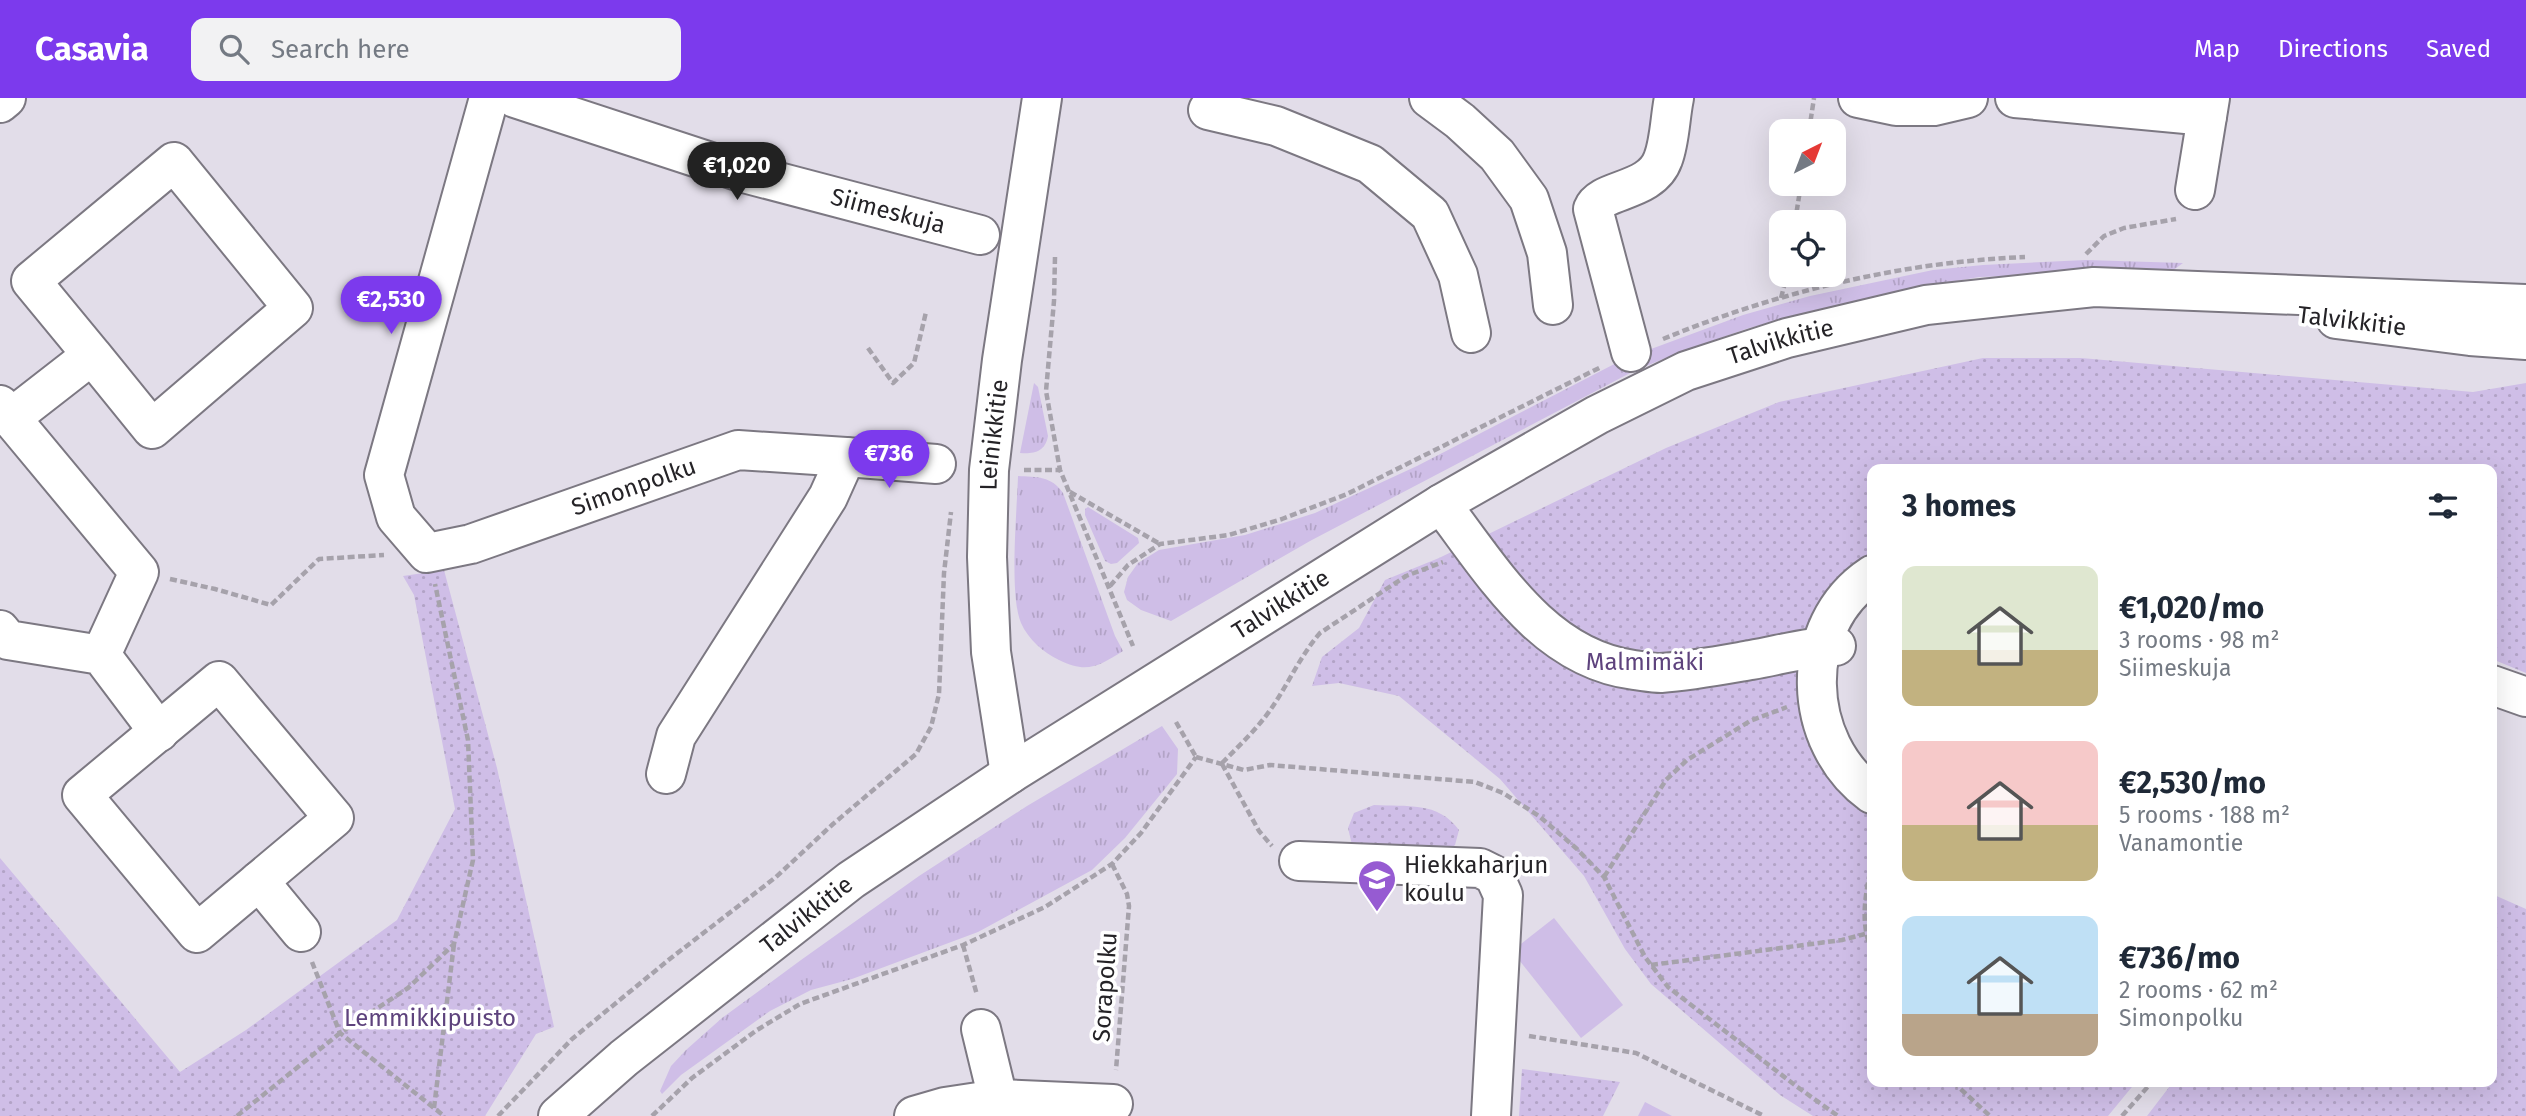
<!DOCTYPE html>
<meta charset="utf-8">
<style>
body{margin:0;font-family:"Fira Sans",sans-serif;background:#f2f2f3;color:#1f2937;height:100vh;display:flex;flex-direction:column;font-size:26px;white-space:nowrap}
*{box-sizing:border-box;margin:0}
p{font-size:23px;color:#747a83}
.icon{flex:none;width:38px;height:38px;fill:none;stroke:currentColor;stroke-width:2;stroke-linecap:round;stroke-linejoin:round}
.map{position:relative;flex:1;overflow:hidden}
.details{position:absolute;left:1867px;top:366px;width:630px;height:623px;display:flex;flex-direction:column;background:#fff;border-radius:14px;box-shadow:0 7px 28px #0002}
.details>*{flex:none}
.needle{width:46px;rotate:42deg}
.tools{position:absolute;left:1769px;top:21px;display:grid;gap:14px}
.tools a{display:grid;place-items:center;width:77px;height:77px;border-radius:14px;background:#fff;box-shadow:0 7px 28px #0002;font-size:35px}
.price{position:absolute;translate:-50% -60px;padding:0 16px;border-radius:24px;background:#7c3aed;color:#fff;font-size:23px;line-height:46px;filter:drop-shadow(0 2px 4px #0008)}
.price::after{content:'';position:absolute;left:50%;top:42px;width:21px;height:16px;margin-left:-10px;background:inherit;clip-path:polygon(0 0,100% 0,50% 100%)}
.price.selected{background:#222;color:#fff}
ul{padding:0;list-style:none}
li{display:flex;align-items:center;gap:21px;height:175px;padding:0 35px}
li span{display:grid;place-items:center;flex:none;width:196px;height:140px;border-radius:14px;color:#555}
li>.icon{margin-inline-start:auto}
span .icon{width:84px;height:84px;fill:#fffc;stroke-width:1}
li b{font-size:30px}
h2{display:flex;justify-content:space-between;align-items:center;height:84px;padding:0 35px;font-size:30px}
header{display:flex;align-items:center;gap:42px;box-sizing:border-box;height:98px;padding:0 35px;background:#7c3aed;color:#fff}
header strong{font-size:33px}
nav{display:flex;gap:38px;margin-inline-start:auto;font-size:24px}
.search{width:490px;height:63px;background:#f2f2f3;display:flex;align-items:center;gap:18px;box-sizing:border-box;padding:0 24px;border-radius:14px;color:#747a83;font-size:26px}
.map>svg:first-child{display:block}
.grass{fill:url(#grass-tufts)}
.park{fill:url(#park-dots)}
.pitch{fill:#cfbee7}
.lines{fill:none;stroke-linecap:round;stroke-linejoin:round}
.minor-casing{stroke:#7c7882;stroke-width:42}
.major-casing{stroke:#7c7882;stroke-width:42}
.path{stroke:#a6a2ab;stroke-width:4.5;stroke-dasharray:7 3.5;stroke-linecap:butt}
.minor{stroke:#fff;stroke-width:38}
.major{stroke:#fff;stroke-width:38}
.labels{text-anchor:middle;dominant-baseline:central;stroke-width:7;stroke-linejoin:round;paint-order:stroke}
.street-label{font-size:24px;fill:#252327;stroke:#fff}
.park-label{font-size:24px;fill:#5e437d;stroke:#fff}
.poi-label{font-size:24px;fill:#252327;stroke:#fff;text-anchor:start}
</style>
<header>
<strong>Casavia</strong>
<div class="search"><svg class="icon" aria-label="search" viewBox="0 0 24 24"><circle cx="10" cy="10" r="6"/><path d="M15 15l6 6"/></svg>Search here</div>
<nav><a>Map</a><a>Directions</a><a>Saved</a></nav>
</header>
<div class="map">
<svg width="2526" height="1018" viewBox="0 0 2526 1018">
<defs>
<pattern id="grass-tufts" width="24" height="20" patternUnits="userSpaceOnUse" patternTransform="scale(1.75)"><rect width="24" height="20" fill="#cfbee7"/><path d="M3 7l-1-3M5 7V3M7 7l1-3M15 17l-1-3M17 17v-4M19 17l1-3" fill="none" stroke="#b2a3c6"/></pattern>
<pattern id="park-dots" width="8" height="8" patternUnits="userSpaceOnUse" patternTransform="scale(1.75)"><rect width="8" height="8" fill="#cfbee7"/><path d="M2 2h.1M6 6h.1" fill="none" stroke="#b2a3c6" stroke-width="1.8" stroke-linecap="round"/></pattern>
</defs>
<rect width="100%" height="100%" fill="#e2dde9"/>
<!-- grass -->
<g class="grass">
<polygon points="2086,162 2183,165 2164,179 2076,176 1979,179 1918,190 1811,213 1746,231 1675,256 1632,274 1310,443 1171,523 1141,512 1127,502 1124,494 1128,479 1138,465 1159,452 1245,437 1315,415 1417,368 1624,261 1743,217 1810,198 1933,172 1983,167"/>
<path d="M1034 285 1038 289 1048 338C1045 354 1034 356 1020 355Z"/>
<path d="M1018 378C1036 379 1052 378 1063 395L1115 538 1123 553C1099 568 1087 576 1059 562 1044 555 1028 541 1021 525 1009 497 1017 412 1018 378Z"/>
<polygon points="1088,409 1138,440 1139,445 1117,465 1111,466 1105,463 1085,417 1085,411"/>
<polygon points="1162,628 1178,651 1177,676 1125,740 1092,772 978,834 852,881 811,892 770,913 681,977 662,996 660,993 671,968 686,952 722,920 801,862 919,778 1027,708"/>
</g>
<!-- park -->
<g class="park">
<polygon points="1983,260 2081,260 2473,294 2526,285 2526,575 2492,561 2492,371 1872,371 1872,494 1840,533 1830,617 1872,685 1872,984 2136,984 2108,1018 1813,1018 1780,997 1651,886 1625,851 1584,778 1500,681 1399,598 1339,585 1312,588 1322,559 1359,530 1385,482 1439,460 1666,350 1779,304"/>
<polygon points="444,472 497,670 554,929 536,936 485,1018 0,1018 0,760 180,974 246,932 397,822 455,711 414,497 403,478"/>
<path d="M1374 707C1407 709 1438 703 1459 732L1455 747 1449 753 1352 747 1348 730 1354 715Z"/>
<polygon points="2492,796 2526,811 2526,1018 2147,1018 2173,984 2492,984"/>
<polygon points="1522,971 1620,984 1603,1018 1519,1018"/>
</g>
<!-- pitch -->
<g class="pitch">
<polygon points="1554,820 1623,907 1581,940 1512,853"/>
<polygon points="1645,1004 1672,1018 1638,1018"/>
</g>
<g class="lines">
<defs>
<g id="minor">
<path id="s1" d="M489 0 384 377 396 419 427 455 471 446 738 352 846 359 828 399 676 638 666 676"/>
<path id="s2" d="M515 0 744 75 980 137"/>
<polyline points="1429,0 1460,23 1497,57 1529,101 1547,155 1553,207"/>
<polyline points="1858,0 1896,8 1934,8 1968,0"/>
<polyline points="2015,0 2207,18"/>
<polyline points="0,5 6,0"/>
<polyline points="1208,12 1276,28 1370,66 1430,116 1458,177 1471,235"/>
<polyline points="2195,92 2210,0"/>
<path d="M1631 254 1593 111C1601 90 1651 95 1663 61 1670 43 1670 19 1674 0"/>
<polyline points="0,307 139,474 101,557"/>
<polyline points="11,320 92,257 31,183 174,64 293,210 152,331 92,257"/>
<polyline points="846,359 936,366"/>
<path d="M1441 406C1492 472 1542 560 1634 572 1643 573 1652 575 1661 575 1690 573 1722 567 1751 562 1780 557 1806 549 1836 548"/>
<path d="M1872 477C1796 527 1801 645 1872 696"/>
<polyline points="0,532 8,542 101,557 159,634"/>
<polygon points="219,583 334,720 197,835 82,697"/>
<polyline points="2492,587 2526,599"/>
<polyline points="1299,763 1480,770 1494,777 1503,797 1491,1018"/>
<polyline points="259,783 301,834"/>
<polyline points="981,931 998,1001"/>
<polyline points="914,1018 945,1009 998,1001 1113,1006"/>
</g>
<g id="major">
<polyline points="2336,221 2470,238 2526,242"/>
<path id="s3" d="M1010 676 991 554 987 459 989 372 1002 262 1042 0"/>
<path id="s4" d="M558 1018 624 960 851 782 1010 676 1441 406 1597 317 1686 273 1787 240 1926 207 2094 189 2526 206"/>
</g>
</defs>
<!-- minor casing -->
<use href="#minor" class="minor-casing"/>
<!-- major casing -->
<use href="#major" class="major-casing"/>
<!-- path -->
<g class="path">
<polyline points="1809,33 1814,0"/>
<polyline points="1795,124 1801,86"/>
<polyline points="2086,156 2104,138 2124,130 2176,121"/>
<polyline points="1055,159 1054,203 1046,293 1060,372 1133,548"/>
<polyline points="1781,200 1787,177"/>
<path d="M1663 241C1777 194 1902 164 2025 159"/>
<polyline points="868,250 893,285 914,265 926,214"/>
<polyline points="1024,372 1060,372"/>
<polyline points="1070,394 1160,446"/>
<polyline points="170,481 215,491 271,507 319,461 384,457"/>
<polyline points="1110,488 1128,467 1160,446 1229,437 1282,421 1347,396 1601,269"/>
<polyline points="1176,624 1196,659"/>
<polyline points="1196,659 1244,672 1270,667 1475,684 1503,695 1539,718 1577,751 1604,779 1645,859 1668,889 1796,988 1838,1018"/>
<path d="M1222 665C1240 647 1259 629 1273 608 1289 584 1301 557 1320 535L1406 478 1443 464"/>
<polyline points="1222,666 1259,733 1272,748"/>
<path d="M1872 764C1866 795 1859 823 1872 853"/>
<polyline points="1112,766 1127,796 1129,808 1116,972"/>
<polyline points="1604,779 1666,682 1687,662 1750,623 1787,609"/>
<polyline points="963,847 977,897"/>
<polyline points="312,864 340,935 444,1018"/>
<polyline points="1651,867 1842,842 1865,836"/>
<polyline points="1529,938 1636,955 1764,1018"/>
<polyline points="1953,984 1990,1018"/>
<polyline points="434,1010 454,846"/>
<polyline points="237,1018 340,935 408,890 454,846 473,762 468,642 435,486"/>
<polyline points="498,1018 572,941 671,860 776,779 833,726 916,656 931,629 939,596 944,475 951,414"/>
<polyline points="652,1018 692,980 757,932 800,906 963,847 1045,809 1112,766 1141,735 1196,659"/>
<polyline points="2122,1018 2152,984"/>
</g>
<!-- minor -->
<use href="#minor" class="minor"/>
<!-- major -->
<use href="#major" class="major"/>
</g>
<!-- icons -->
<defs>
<symbol id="school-pin" viewBox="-11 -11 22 30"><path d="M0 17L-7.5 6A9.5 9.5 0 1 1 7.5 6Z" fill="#965bd2" stroke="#fff"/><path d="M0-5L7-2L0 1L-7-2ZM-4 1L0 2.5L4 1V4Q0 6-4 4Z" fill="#fff"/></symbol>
</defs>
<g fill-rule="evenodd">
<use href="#school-pin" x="1355" y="759" width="44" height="60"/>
</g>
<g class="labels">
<!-- street labels -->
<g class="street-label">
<text stroke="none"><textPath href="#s2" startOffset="390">Siimeskuja</textPath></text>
<text transform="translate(2352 223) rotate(7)">Talvikkitie</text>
<text stroke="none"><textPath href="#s4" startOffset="1454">Talvikkitie</textPath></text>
<text stroke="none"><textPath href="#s3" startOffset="341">Leinikkitie</textPath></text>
<text stroke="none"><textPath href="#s1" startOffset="700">Simonpolku</textPath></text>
<text stroke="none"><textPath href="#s4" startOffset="887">Talvikkitie</textPath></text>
<text stroke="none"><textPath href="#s4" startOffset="320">Talvikkitie</textPath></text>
<text transform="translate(1105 889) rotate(-86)">Sorapolku</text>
</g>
<!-- park labels -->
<g class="park-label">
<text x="1645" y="564">Malmimäki</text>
<text x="430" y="920">Lemmikkipuisto</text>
</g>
<!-- poi labels -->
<g class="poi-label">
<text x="1404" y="767">Hiekkaharjun<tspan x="1404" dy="28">koulu</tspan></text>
</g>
</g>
</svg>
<div class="tools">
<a><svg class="needle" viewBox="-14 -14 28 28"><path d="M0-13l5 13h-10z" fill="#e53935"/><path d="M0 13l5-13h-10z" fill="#747a83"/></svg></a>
<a><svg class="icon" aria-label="locate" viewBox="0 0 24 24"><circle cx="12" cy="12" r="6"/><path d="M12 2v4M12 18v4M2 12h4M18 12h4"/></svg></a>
</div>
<b class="price selected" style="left:737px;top:104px">€1,020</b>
<b class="price" style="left:391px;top:238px">€2,530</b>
<b class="price" style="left:889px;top:392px">€736</b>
<section class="details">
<h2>3 homes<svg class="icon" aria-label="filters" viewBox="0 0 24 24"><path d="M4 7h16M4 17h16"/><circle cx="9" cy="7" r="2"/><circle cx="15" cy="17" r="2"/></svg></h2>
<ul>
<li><span style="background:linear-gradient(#dfe7d0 60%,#c2b280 0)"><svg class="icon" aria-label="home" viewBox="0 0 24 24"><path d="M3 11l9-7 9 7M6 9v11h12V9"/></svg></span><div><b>€1,020/mo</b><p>3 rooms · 98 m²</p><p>Siimeskuja</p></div></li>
<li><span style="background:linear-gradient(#f6c9c9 60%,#c2b280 0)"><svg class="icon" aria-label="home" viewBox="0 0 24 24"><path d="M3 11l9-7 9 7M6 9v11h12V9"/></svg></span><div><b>€2,530/mo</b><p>5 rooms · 188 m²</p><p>Vanamontie</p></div></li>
<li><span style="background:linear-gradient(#bfe0f5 70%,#b9a48a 0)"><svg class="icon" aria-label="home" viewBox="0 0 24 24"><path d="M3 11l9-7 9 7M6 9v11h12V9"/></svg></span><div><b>€736/mo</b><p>2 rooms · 62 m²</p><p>Simonpolku</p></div></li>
</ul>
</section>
</div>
